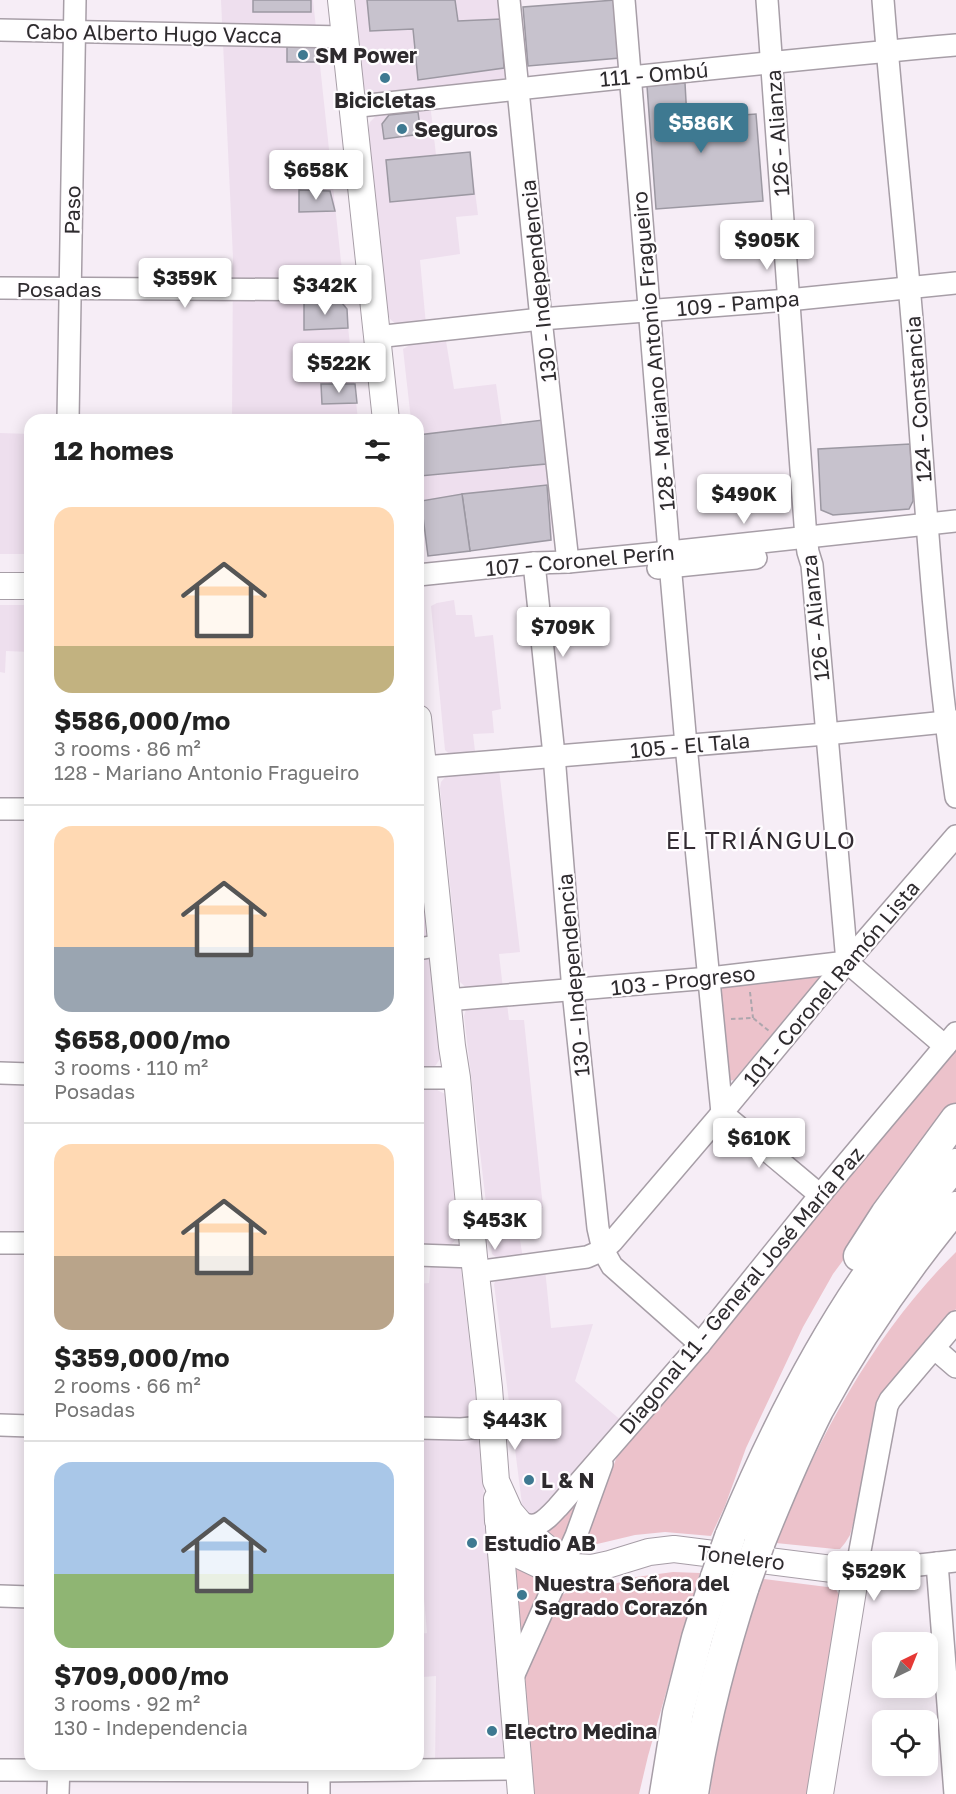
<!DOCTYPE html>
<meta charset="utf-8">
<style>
body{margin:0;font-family:"Golos Text",sans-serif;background:#f2f2f2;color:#222;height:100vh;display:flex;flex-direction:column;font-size:22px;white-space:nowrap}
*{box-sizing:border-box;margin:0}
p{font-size:20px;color:#767676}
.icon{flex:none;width:33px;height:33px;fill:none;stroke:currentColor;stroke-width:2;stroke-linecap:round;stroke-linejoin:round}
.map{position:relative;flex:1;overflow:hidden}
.panel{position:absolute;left:24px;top:414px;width:400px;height:1356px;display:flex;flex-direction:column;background:#fff;border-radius:18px;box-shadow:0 3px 15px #0003}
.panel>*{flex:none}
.needle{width:39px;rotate:43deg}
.buttons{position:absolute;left:872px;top:1632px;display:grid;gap:12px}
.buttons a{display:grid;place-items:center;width:66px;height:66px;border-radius:12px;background:#fff;box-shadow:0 3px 15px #0003;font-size:30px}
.price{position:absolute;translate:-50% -51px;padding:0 14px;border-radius:6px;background:#fff;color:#222;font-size:20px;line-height:39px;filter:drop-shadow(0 2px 3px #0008)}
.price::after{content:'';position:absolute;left:50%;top:36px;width:18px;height:14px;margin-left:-9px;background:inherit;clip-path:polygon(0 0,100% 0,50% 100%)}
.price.current{background:#3e7991;color:#fff}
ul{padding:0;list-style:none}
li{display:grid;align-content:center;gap:12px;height:318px;padding:0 30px}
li+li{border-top:2px solid #e0e0e0}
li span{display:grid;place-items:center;height:186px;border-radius:18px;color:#555}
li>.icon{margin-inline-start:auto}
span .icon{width:108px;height:108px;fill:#fffc;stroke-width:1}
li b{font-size:26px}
h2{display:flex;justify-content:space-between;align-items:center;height:72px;padding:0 30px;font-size:26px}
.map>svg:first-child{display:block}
.built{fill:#eedfee}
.green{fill:#ecc2cb}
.building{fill:#c7c2cd;stroke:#9c98a2;stroke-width:1.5}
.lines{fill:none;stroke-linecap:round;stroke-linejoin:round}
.minor-casing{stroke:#a79ea7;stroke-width:24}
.major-casing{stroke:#a79ea7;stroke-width:28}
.highway-casing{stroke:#a79ea7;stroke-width:33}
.path{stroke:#ada6ad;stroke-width:2;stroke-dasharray:4.5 3;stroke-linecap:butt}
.minor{stroke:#fff;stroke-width:21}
.major{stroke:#fff;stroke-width:26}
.highway{stroke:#fff;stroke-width:30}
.highway-bridge-casing{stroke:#a79ea7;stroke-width:33;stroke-linecap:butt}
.highway-bridge{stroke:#fff;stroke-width:30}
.poi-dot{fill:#3e7991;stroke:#fffdff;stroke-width:2}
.labels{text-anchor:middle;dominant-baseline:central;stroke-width:4.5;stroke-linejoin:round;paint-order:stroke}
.street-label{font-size:21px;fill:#2e2b2e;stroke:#fffdff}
.poi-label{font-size:21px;font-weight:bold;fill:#2e2b2e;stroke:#fffdff;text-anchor:start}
.quarter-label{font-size:24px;letter-spacing:1.5px;fill:#322b32;stroke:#fffdff}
</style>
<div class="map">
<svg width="956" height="1794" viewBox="0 0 956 1794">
<rect width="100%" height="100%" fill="#f6edf6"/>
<!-- built -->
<g class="built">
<polygon points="221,0 313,0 358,420 232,420 233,258"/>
<polygon points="355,0 503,0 507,77 500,80 373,97 366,91 363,84"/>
<polygon points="430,103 436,155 470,152 478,215 456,217 460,254 420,260 426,325 400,327 391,320 387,314 368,130 370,122 381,111"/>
<polygon points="446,341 454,389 496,384 502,425 550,420 552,539 434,556 426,550 419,485 418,420 411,420 403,349 410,345"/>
<polygon points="0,433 30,434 30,554 0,554"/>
<polygon points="454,600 456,615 472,615 475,637 493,635 501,709 492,711 494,733 473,734 475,751 449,754 445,750 431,606 437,603"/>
<polygon points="0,605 30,605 30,652 6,651 5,673 0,672"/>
<polygon points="499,769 520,952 499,954 503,989 470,991 460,982 440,788 441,782 448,774"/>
<polygon points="418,842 440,1059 433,1069 418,1073"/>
<polygon points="507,1003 509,1020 524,1020 543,1208 527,1210 529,1226 518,1227 523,1259 504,1260 497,1258 492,1254 464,1016 466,1010 471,1005"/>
<polygon points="418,1089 435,1089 445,1094 458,1233 456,1239 450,1246 419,1252"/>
<polygon points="431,1259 460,1264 461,1268 477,1408 474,1418 419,1423 418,1284 429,1283"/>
<polygon points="545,1269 551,1328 593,1324 575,1381 623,1422 538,1518 523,1512 494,1284 497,1278"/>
<polygon points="419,1434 476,1438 479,1441 508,1751 507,1757 503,1762 435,1768 436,1676 423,1677 419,1657 419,1634 427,1633 420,1552 419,1552"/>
</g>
<!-- green -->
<g class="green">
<polygon points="823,973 734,1080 729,1081 716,985"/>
<polygon points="956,1048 956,1108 833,1274 803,1327 746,1448 725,1506 711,1536 665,1532 635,1535 593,1545 587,1541 589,1531 619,1451"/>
<path d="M956 1252V1309L891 1385 850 1535 845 1543 840 1549H835L776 1543C818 1437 875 1332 956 1252Z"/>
<polygon points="586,1484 562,1545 544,1534"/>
<polygon points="505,1547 552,1571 514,1660"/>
<polygon points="673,1572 700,1573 648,1756 639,1794 530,1794 520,1683 555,1598 575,1589 602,1588 636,1577"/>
<polygon points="764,1579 835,1588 840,1596 816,1794 710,1794 716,1738 732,1667 761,1583"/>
</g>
<!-- building -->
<g class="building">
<rect x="253" y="0" width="58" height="12"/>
<polygon points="367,0 455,0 458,21 501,19 504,68 418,80 413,29 370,31"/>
<polygon points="615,0 620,58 528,66 523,7"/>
<polygon points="311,42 318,49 318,62 287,62 287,43"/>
<polygon points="685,83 687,119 756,114 763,201 656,209 647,86"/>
<polygon points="418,112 421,134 384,139 382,124 389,115"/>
<polygon points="470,152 474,194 390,202 386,160"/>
<polygon points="299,190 330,191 335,211 299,212"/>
<polygon points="304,303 342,303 347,309 348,328 304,330"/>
<polygon points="321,384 355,384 357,403 322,404"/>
<polygon points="543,420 546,464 420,476 418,435"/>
<polygon points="910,444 913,501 909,509 833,515 821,510 818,449"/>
<polygon points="547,485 551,540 470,551 462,494"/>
<polygon points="462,494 470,551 428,556 421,501"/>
</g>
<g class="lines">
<defs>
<g id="minor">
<polyline points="509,0 541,319 568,562"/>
<polyline points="624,0 669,552 686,745 722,1113 820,1195"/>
<polyline points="767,0 806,538 808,552 812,565 847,962 945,1046"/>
<path d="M883 0C892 115 905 230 914 344 925 496 934 647 956 797"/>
<polyline points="0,30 344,37"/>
<path d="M351 107C553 85 754 63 956 45"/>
<polyline points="0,288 371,290"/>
<polyline points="376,337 541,319 788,300 956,283"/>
<polyline points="68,420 75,0"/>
<polyline points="534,563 554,755 573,991 598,1228 603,1250 612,1266 700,1344"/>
<polyline points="658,568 756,558"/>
<polyline points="418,575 534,563 568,562 669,552 956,521"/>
<polyline points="424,767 826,734 956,721"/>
<polyline points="0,809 30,809"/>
<polyline points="418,949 442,945"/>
<polyline points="447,1000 710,978 847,962"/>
<polyline points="0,1073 30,1074"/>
<polyline points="418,1078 457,1078"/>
<polyline points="0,1243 30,1243"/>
<polyline points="418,1255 474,1257"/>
<polyline points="475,1272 587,1257 603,1250 612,1242 722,1113 847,962 956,836"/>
<polyline points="956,1322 890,1400 887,1406 856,1572 956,1561"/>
<polyline points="934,1348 956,1367"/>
<polyline points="0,1425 30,1426"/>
<polyline points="418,1428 461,1429 491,1426"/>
<path d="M515 1519C535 1532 543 1523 558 1507L700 1344 820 1195 956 1033"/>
<polyline points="937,1563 955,1794"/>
<polyline points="0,1596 30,1597"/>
<polyline points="512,1679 576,1536 602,1464"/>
<polyline points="0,1770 319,1771 519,1769"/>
<polyline points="58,1794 59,1764"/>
<polyline points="319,1794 319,1764"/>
</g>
<g id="major">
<polyline points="341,0 386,420"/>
<polyline points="0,586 30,586"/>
<polyline points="418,718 452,1046 457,1078 474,1257 489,1388 496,1481 510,1512 527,1532 554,1554 563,1566"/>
<polyline points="497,1499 498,1521 510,1546 519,1555 540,1565 592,1568 610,1564 649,1552 674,1549 856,1572 820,1794"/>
<polyline points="499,1528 521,1794"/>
</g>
<g id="highway">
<polyline points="859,1256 886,1214 956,1119"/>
<path d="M730 1537C767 1448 809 1362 863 1282 891 1241 924 1203 956 1164"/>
<path d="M759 1544C777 1499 796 1454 818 1410 857 1338 904 1270 956 1207"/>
<polyline points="665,1794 678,1713 697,1638 716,1577"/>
<path d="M693 1794C704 1721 721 1657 744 1586"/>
</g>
</defs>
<!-- minor casing -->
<use href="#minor" class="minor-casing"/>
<!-- major casing -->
<use href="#major" class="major-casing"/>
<!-- highway casing -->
<use href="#highway" class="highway-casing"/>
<!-- path -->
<g class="path">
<polyline points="750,992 753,1018"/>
<polyline points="731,1019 753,1018 769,1031"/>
</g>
<!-- minor -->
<use href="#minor" class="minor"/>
<!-- major -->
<use href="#major" class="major"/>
<!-- highway -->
<use href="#highway" class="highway"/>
<defs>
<g id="highway-bridge">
<polyline points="716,1577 730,1537"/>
<polyline points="744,1586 759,1544"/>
</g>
</defs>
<!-- highway-bridge casing -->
<use href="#highway-bridge" class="highway-bridge-casing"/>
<!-- highway-bridge -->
<use href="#highway-bridge" class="highway-bridge"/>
</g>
<!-- markers -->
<g class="poi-dot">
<circle cx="303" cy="55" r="6"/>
<circle cx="385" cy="78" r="6"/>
<circle cx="402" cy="129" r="6"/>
<circle cx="529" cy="1480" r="6"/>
<circle cx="472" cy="1543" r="6"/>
<circle cx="522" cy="1595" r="6"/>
<circle cx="492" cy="1731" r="6"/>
</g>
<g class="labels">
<!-- street labels -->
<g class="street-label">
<text transform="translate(154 33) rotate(1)">Cabo Alberto Hugo Vacca</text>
<text transform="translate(654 74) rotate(-5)">111 - Ombú</text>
<text transform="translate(777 133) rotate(-94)">126 - Alianza</text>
<text transform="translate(72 210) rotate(-89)">Paso</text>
<text transform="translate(538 281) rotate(-96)">130 - Independencia</text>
<text x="59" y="289">Posadas</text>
<text transform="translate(738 303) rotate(-5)">109 - Pampa</text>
<text transform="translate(653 351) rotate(-95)">128 - Mariano Antonio Fragueiro</text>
<text transform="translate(918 399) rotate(-94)">124 - Constancia</text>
<text transform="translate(580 560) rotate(-5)">107 - Coronel Perín</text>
<text transform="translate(815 618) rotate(-96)">126 - Alianza</text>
<text transform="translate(690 745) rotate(-5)">105 - El Tala</text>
<text transform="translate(573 975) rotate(-95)">130 - Independencia</text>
<text transform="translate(683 980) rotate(-6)">103 - Progreso</text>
<text transform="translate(831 983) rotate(-50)">101 - Coronel Ramón Lista</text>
<text transform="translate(741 1290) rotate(-50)">Diagonal 11 - General José María Paz</text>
<text transform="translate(741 1557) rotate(7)">Tonelero</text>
</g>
<!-- poi labels -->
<g class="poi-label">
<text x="315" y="55">SM Power</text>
<text x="385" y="100" text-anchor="middle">Bicicletas</text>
<text x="414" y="129">Seguros</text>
<text x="541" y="1480">L &amp; N</text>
<text x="484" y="1543">Estudio AB</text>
<text x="534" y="1583">Nuestra Señora del<tspan x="534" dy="24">Sagrado Corazón</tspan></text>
<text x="504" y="1731">Electro Medina</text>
</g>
<!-- quarter labels -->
<g class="quarter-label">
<text x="761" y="839">EL TRIÁNGULO</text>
</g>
</g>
</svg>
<div class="buttons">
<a><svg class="needle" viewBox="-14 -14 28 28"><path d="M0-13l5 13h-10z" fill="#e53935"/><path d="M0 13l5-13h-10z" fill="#767676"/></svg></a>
<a><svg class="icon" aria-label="locate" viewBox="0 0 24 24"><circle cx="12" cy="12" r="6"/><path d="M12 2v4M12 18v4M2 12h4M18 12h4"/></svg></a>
</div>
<b class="price current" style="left:701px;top:154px">$586K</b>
<b class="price" style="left:316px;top:201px">$658K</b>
<b class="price" style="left:767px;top:271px">$905K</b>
<b class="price" style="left:185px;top:309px">$359K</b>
<b class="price" style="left:325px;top:316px">$342K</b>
<b class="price" style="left:339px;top:394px">$522K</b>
<b class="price" style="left:744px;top:525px">$490K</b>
<b class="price" style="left:563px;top:658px">$709K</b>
<b class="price" style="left:759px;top:1169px">$610K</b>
<b class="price" style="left:495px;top:1251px">$453K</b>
<b class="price" style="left:515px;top:1451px">$443K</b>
<b class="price" style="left:874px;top:1602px">$529K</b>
<section class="panel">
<h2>12 homes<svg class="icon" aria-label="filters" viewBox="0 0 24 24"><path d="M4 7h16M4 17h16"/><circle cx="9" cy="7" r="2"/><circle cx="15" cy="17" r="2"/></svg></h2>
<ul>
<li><span style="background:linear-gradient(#ffd9b3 75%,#c2b280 0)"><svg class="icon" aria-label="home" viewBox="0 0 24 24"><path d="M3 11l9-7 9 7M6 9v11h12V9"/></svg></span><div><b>$586,000/mo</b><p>3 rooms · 86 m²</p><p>128 - Mariano Antonio Fragueiro</p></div></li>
<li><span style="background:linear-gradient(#ffd9b3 65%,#9aa5b1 0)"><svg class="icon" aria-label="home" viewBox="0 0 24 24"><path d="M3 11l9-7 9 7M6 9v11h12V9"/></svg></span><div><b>$658,000/mo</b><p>3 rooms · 110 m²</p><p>Posadas</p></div></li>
<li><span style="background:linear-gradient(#ffd9b3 60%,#b9a48a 0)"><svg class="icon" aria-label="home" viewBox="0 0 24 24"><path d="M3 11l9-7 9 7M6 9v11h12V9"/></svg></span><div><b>$359,000/mo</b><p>2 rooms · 66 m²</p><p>Posadas</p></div></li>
<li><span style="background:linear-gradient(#a9c7e8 60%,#8fb573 0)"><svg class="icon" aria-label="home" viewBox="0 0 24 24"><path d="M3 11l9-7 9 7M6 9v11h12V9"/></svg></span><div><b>$709,000/mo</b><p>3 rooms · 92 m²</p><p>130 - Independencia</p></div></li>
</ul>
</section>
</div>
